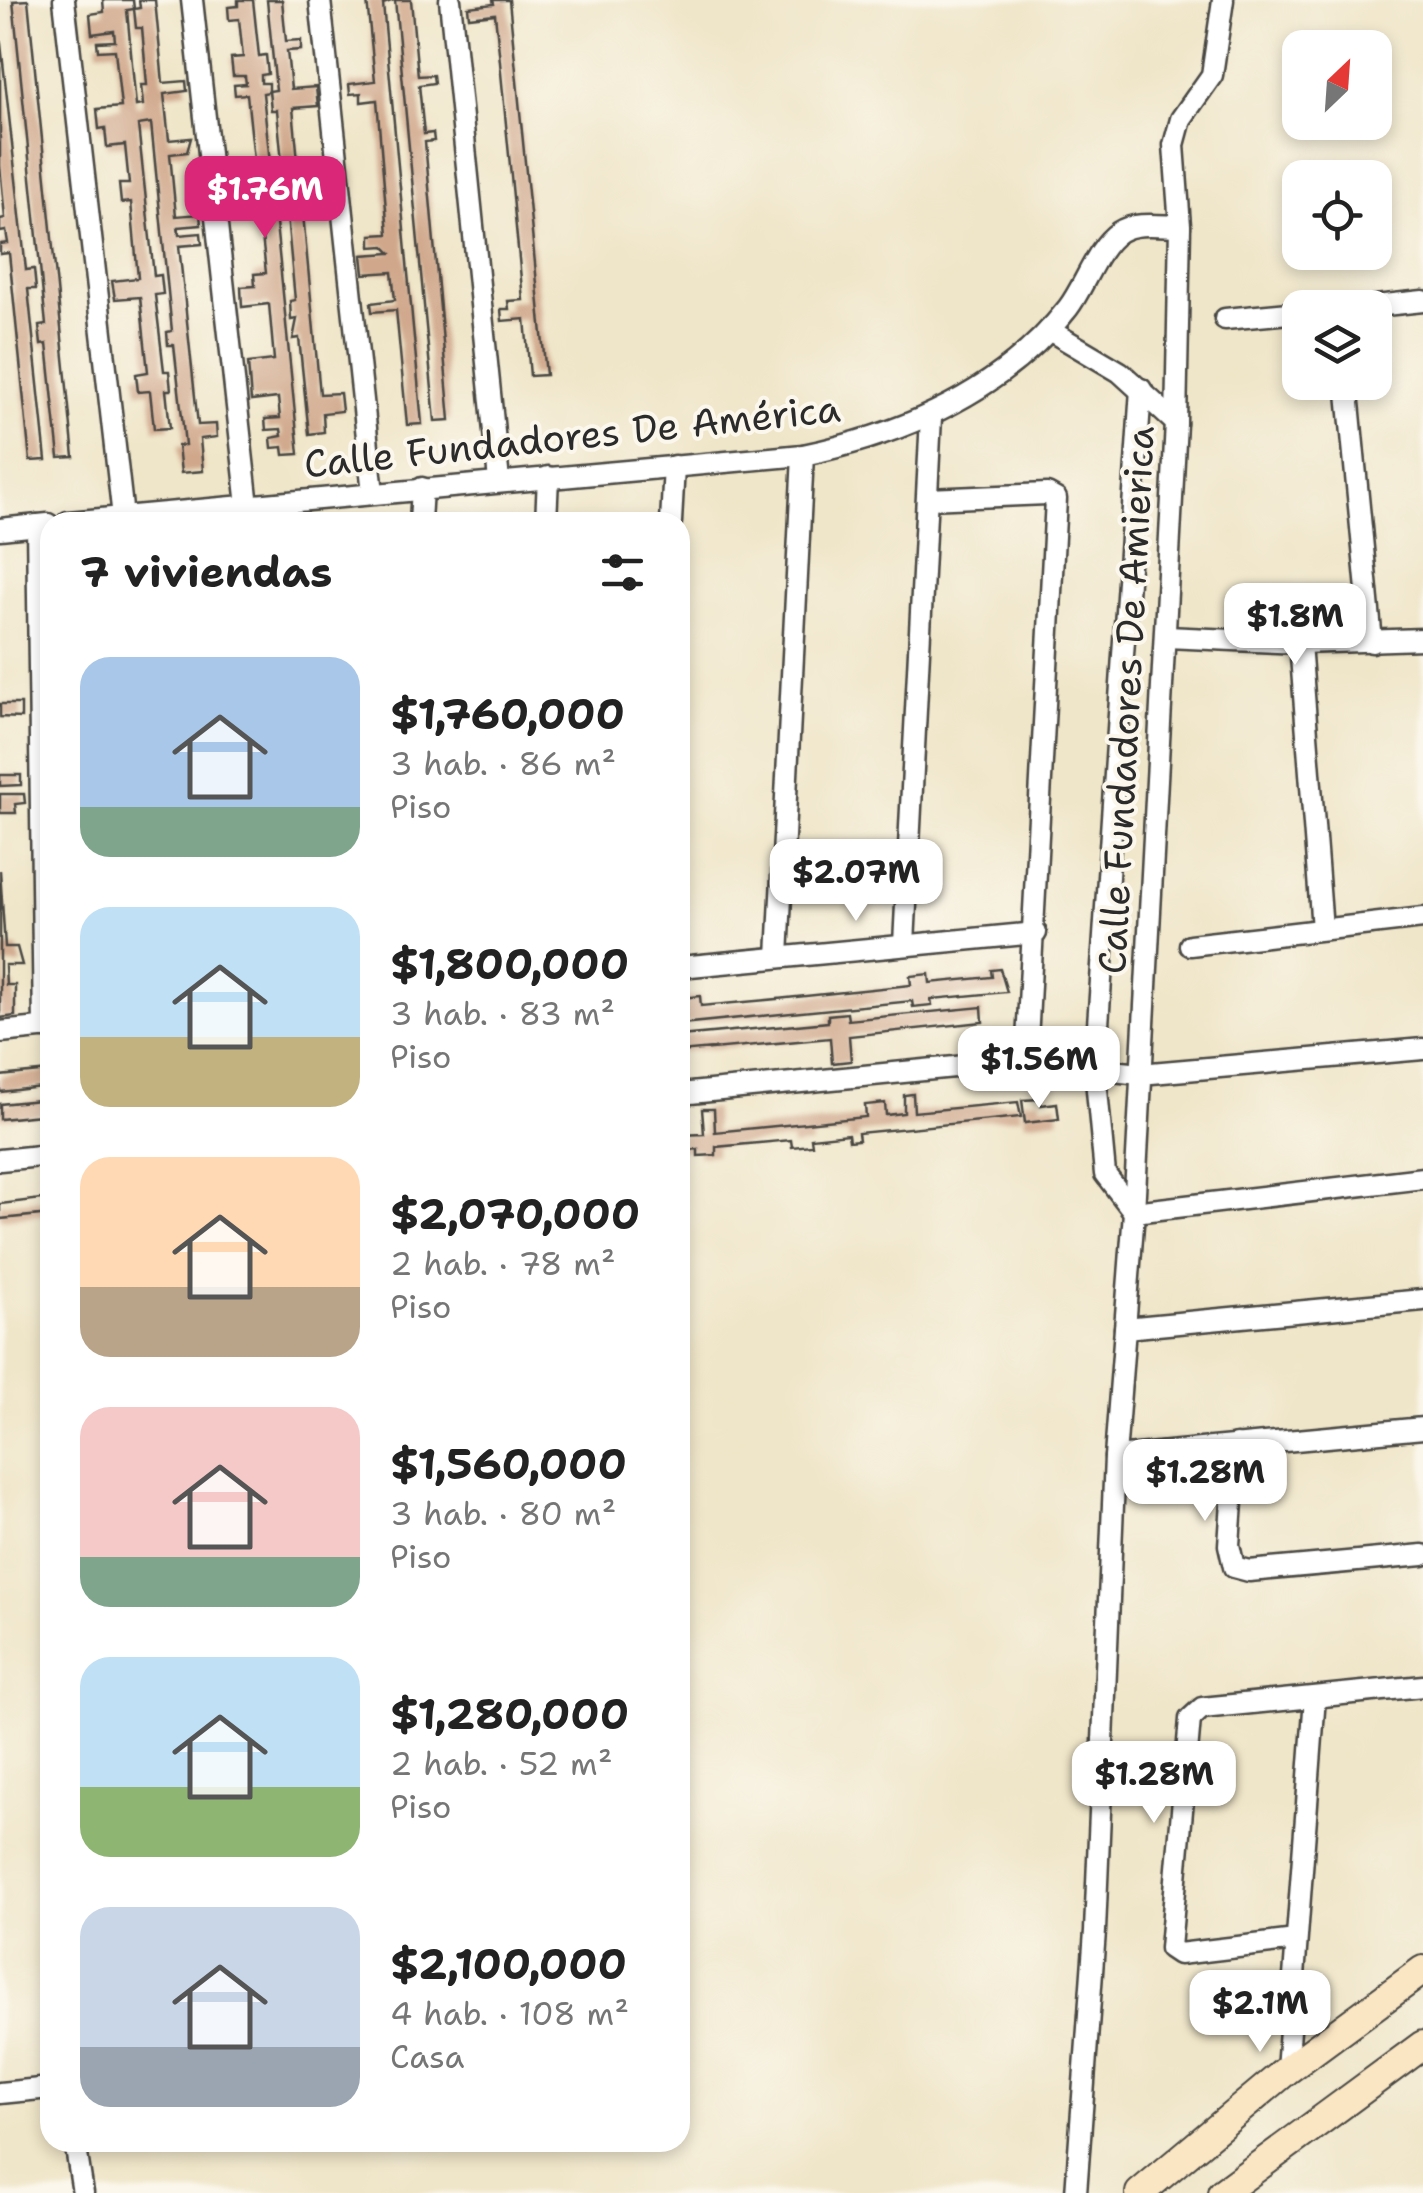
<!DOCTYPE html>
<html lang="es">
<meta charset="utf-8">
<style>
body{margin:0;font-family:"Shantell Sans",sans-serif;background:#f2f2f2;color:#222;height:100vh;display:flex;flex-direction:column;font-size:38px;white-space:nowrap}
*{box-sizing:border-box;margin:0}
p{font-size:32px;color:#767676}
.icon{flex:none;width:55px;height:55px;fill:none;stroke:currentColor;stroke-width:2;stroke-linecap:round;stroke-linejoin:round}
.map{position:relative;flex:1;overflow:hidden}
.side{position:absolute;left:40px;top:512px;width:650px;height:1640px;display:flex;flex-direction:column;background:#fff;border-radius:30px;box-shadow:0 5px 15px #0003}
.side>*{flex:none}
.needle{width:65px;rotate:25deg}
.buttons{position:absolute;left:1282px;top:30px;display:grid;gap:20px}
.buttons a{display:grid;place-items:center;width:110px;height:110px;border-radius:20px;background:#fff;box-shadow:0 5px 15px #0003;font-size:50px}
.price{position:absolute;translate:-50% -85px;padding:0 22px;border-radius:20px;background:#fff;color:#222;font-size:32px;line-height:65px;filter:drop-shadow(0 2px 5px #0008)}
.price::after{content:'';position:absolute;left:50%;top:60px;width:30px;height:22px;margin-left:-15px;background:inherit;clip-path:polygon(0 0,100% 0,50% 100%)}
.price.selected{background:#db2777;color:#fff}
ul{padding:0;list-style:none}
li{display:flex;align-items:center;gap:30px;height:250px;padding:0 40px}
li span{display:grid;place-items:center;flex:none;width:280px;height:200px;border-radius:30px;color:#555}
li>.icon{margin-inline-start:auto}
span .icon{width:120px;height:120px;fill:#fffc;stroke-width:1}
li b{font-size:42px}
h2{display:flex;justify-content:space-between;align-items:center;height:120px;padding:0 40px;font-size:42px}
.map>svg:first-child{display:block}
.building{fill:#d0a78b}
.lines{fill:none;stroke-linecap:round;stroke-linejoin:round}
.street-casing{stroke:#484743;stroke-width:25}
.secondary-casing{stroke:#484743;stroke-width:32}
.street{stroke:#fff;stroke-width:20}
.secondary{stroke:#fbe6c4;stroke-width:28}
.labels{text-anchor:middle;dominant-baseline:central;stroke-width:8;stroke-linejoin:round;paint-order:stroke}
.street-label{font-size:38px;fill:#2b2b2b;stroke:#fbf7ec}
</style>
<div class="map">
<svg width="1423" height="2193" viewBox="0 0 1423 2193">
<rect width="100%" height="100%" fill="#fbf7ec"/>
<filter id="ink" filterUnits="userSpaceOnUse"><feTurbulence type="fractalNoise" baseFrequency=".01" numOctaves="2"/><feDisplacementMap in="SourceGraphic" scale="20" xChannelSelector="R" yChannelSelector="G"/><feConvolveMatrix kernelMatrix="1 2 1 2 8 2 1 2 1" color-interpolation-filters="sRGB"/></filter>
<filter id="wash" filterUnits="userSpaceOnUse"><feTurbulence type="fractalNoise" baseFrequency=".0048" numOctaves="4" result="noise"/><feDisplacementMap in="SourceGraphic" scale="40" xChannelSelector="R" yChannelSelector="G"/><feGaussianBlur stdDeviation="2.25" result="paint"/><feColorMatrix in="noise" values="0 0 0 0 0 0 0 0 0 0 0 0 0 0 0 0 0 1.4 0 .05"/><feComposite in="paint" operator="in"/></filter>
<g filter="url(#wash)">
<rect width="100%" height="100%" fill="#efe5c8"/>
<g id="blocks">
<!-- building -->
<g class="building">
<polygon points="28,0 74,457 59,458 47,344 41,345 39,326 46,325 13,1"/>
<polygon points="103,0 133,0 134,9 127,10 136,106 143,105 141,85 147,85 142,28 136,28 134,9 140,8 139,0 155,0 163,83 186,81 187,91 164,94 169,140 191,138 187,152 170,154 176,216 200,214 201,225 178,227 179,235 201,233 202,244 179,246 198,425 216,424 217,437 200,439 203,471 181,473 178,446 185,445 183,426 174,345 168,345 167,332 172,331 151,123 138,125 154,276 161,275 163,294 155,295 164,371 169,371 171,390 166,390 170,428 154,429 150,391 138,392 136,374 148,372 140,297 115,299 112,281 138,278 131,202 121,203 119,184 129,184 125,145 107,147 105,128 99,129 97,109 121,107 115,50 98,51 97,42 115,41 114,31 92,34 90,14 104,12"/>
<polygon points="238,0 253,0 259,56 266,55 268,74 261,75 261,83 269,83 269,92 263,93 299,454 284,455 283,447 272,448 271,438 282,436 281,429 266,430 265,419 280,418 278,398 251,401 248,363 274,360 269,304 242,307 241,287 255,286 254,274 266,273 247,94 235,95 234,85 246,84 245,76 233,76 231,58 243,57 239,19 229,20 228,7 238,6"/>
<polygon points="267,0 282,0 286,41 301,40 301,50 287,51 291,89 316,87 318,106 293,108 320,394 340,393 342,411 323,413 324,432 309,434 299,338 293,339 297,319 291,320 290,301 295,300 277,110 271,110 269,91 276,90"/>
<polygon points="367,0 394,0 383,4 422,424 407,425 396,310 372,312 371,303 395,300 392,272 364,274 362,255 391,253 384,246 371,247 371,235 388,234 377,100 361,102 361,93 350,94 349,84 375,81"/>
<polygon points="395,0 411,0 418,76 433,75 434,83 419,85 424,134 433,133 434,141 425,142 450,420 435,421"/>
<polygon points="493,0 509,0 546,375 530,376 525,319 502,321 501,309 509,309 508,301 523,300 499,52 495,14 469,17 468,7 494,4"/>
<polygon points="0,35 26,270 34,269 36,289 28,289 46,460 30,461 9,253 0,254 0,244 8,243 6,231 0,232 0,219 5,218 0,166"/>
<polygon points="0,704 21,704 21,718 0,717"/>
<polygon points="0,775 21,775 21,785 0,786"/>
<polygon points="0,794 24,794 25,803 15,804 16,813 0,813"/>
<polygon points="0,870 5,947 17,947 22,965 5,965 6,985 15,985 15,1016 0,1018"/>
<polygon points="1000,969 1007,992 931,999 932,1005 913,1007 912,1001 680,1024 681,998 700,996 701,1006 777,999 911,985 910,976 929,974 930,983 992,977 991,970"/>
<polygon points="982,1007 983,1022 849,1036 851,1061 832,1063 830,1038 680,1052 680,1036 828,1022 828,1015 847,1013 848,1020"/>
<polygon points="50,1071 50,1086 0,1092 0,1076"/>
<polygon points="913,1094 914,1112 1018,1102 1021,1117 858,1133 859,1140 849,1141 848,1134 811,1138 812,1145 792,1147 791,1140 716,1147 716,1155 698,1156 698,1149 680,1151 680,1135 704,1134 702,1109 714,1109 715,1132 866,1117 865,1105 885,1103 886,1115 904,1113 904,1095"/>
<polygon points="50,1099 50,1114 0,1119 0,1104"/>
<polygon points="1041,1099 1041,1105 1057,1103 1059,1119 1025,1123 1022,1100"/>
<polygon points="50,1198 50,1214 0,1219 0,1204"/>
</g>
</g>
</g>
<g filter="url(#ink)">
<use href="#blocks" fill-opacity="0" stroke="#484743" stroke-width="2.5"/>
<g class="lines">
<defs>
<g id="street">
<polyline points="64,0 123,517"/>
<polyline points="192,0 248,506"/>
<polyline points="320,0 373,493"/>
<polyline points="450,0 499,481"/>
<polyline points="1356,308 1423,301"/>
<polyline points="1225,319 1300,312"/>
<polyline points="1049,330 1120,372 1176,423"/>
<polyline points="1347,382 1372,642"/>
<polyline points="1141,389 1095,1069 1105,1174 1134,1212 1423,1178"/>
<path d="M68 522 803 455C904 434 1003 391 1068 308 1085 286 1096 248 1119 232 1135 221 1162 226 1180 226"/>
<polyline points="420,522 422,488"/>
<polyline points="546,522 548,477"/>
<polyline points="671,522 674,466"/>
<polyline points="37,525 44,1028"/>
<polyline points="0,529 48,524"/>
<polyline points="1166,637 1300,643 1423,639"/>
<polyline points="1300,643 1322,929"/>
<polyline points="904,944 931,417"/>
<polyline points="1190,945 1423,918"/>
<polyline points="778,957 803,455"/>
<polyline points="680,967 1036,933"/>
<polyline points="0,1032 50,1027"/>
<polyline points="1095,1069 1140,1074 1423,1049"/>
<polyline points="680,1094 1026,1060 1056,499 1047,494 928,499"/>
<polyline points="0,1160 50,1155"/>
<polyline points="1125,1328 1423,1300"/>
<polyline points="1236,1445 1229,1545 1234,1567 1249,1571 1423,1555"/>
<polyline points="1115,1457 1423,1428"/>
<polyline points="1296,1940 1179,1954 1170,1948 1190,1719 1202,1708 1423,1686"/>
<polyline points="1287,2070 1315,1697"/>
<polyline points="0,2093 50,2088"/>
<polyline points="75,2142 83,2193"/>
<polyline points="1076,2193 1095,1931 1115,1457 1134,1212 1176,423 1180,226 1174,145 1181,119 1212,75 1223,0"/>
</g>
<g id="secondary">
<polyline points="1140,2193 1287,2070 1423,1970"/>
<polyline points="1222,2193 1423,2045"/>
</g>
</defs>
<!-- street casing -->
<use href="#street" class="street-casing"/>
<!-- secondary casing -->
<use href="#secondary" class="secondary-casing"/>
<!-- street -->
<use href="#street" class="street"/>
<!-- secondary -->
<use href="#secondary" class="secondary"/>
</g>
</g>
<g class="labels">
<!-- street labels -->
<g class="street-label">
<text transform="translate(572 436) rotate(-6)">Calle Fundadores De América</text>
<text transform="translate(1126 700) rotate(-87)">Calle Fundadores De Amierica</text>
</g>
</g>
</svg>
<div class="buttons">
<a><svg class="needle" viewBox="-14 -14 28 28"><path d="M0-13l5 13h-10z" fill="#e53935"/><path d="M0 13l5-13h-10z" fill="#767676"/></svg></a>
<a><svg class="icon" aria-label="locate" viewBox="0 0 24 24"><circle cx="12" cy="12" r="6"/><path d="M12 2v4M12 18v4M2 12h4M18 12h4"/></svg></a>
<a><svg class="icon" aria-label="layers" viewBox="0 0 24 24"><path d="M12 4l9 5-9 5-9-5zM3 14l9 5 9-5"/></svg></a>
</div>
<b class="price selected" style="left:265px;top:241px">$1.76M</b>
<b class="price" style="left:1295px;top:668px">$1.8M</b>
<b class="price" style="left:856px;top:924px">$2.07M</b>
<b class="price" style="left:1039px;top:1111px">$1.56M</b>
<b class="price" style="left:1205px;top:1524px">$1.28M</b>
<b class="price" style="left:1154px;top:1826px">$1.28M</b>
<b class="price" style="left:1260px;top:2055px">$2.1M</b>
<section class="side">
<h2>7 viviendas<svg class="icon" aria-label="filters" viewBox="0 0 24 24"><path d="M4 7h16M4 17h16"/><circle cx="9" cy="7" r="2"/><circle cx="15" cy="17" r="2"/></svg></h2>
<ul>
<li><span style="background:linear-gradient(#a9c7e8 75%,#7fa58c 0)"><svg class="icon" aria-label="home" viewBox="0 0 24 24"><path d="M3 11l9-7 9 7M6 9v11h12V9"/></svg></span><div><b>$1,760,000</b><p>3 hab. · 86 m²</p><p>Piso</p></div></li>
<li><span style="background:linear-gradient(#bfe0f5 65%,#c2b280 0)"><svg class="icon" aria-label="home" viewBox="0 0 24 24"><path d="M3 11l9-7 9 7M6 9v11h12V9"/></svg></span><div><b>$1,800,000</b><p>3 hab. · 83 m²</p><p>Piso</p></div></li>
<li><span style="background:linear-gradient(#ffd9b3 65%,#b9a48a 0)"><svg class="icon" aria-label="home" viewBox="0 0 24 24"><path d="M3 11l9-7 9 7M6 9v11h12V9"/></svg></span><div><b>$2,070,000</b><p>2 hab. · 78 m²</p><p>Piso</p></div></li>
<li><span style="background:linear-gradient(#f6c9c9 75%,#7fa58c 0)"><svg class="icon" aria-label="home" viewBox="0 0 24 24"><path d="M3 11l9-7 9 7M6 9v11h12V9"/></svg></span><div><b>$1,560,000</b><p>3 hab. · 80 m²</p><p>Piso</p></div></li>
<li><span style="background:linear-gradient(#bfe0f5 65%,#8fb573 0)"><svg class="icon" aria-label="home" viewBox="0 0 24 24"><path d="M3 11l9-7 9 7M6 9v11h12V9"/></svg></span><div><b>$1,280,000</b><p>2 hab. · 52 m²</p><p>Piso</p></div></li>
<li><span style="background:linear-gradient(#c9d6e8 70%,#9aa5b1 0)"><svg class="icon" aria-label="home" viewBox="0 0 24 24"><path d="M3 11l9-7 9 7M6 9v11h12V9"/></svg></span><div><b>$2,100,000</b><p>4 hab. · 108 m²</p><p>Casa</p></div></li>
</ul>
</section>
</div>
